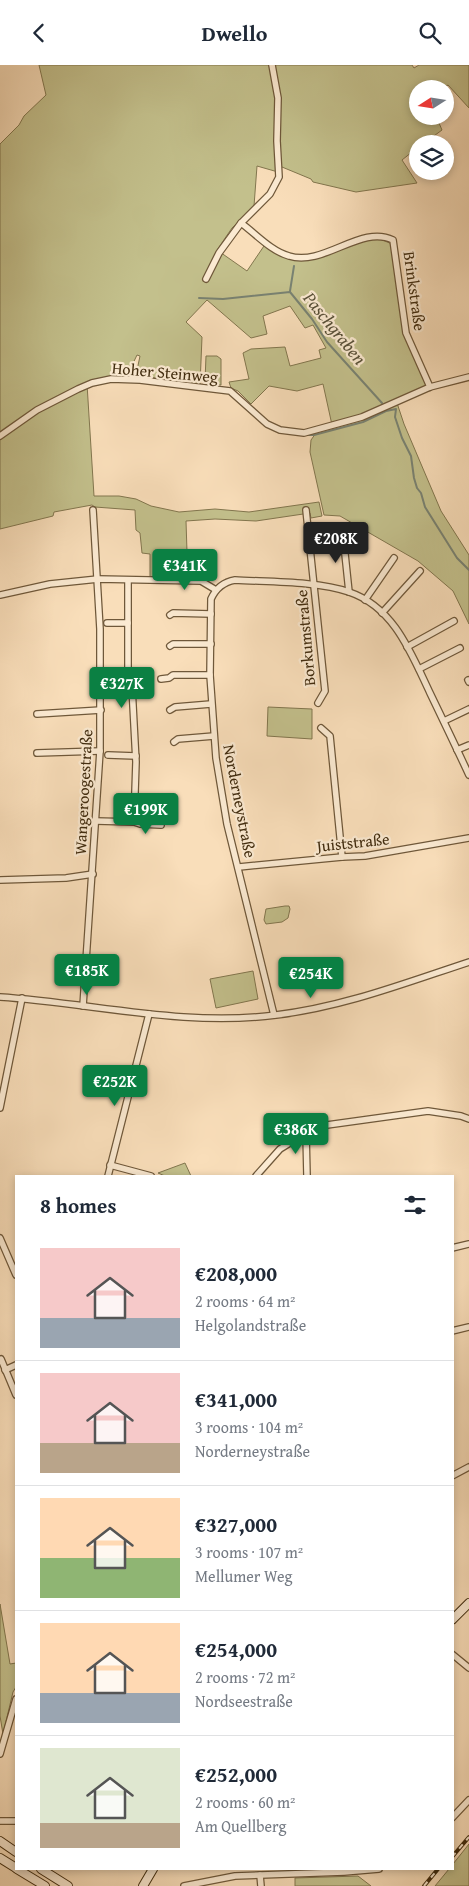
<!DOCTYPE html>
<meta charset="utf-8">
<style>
body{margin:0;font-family:"Gentium Book Plus",serif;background:#f2f2f3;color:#1f2937;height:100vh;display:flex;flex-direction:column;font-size:19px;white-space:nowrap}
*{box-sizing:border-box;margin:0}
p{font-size:16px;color:#747a83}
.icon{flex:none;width:28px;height:28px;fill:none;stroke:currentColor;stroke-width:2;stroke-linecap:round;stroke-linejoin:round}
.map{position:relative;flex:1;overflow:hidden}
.details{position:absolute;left:15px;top:1110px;width:439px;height:695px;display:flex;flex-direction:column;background:#fff;border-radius:0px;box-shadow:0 2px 8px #0003}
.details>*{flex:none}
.needle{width:32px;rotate:258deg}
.tools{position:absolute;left:409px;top:15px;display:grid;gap:10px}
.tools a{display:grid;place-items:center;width:45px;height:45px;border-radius:50%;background:#fff;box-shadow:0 2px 8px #0003;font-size:25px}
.price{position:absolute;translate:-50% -42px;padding:0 11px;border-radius:5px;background:#0b8043;color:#fff;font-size:16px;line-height:32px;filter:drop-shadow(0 1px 2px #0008)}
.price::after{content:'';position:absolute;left:50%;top:30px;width:15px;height:11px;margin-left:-8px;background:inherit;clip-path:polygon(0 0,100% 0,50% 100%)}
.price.active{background:#222;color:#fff}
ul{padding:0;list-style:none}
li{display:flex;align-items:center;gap:15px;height:125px;padding:0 25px}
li+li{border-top:1px solid #e0e1e3}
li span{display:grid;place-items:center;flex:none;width:140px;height:100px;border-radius:0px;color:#555}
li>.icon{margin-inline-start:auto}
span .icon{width:60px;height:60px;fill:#fffc;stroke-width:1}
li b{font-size:21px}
h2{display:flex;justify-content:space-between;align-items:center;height:60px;padding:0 25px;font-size:21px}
header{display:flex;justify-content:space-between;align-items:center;height:65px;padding:0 25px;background:#fff;font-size:22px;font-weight:700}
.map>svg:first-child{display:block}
.green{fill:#c3c08c;stroke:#82764e}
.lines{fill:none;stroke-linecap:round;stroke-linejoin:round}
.stream{stroke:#798272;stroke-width:2}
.minor-casing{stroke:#6f583a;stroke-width:8}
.secondary-casing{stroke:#412c0f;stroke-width:10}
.minor{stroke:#fbead2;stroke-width:5.5}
.secondary{stroke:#fbead2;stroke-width:8}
.rail-casing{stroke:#412c0f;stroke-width:4}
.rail{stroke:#fbead2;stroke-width:2;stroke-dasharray:5.5;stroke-linecap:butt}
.labels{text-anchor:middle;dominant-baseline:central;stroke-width:4.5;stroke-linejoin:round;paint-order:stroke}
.street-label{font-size:16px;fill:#412c0f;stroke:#fbead2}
.water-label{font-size:18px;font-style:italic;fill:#585038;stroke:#fbead2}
</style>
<header><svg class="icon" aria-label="back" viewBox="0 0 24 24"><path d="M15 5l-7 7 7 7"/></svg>Dwello<svg class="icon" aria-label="search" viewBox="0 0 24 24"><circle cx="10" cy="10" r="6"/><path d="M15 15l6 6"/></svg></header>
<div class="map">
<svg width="469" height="1821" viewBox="0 0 469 1821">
<rect width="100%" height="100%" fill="#f9deba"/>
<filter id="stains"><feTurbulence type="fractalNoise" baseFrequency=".004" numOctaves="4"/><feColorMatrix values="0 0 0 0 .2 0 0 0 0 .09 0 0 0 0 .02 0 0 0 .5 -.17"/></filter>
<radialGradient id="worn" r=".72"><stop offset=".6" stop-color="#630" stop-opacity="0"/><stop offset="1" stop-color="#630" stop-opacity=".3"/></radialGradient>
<!-- green -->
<g class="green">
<polygon points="39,0 412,0 414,3 419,0 469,0 469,43 448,20 442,24 418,24 418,51 436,51 442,65 423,79 418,79 417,83 402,95 417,118 356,127 313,117 311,114 282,102 278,107 257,101 254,141 232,163 217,185 247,206 266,178 277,186 303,194 370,174 380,174 392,179 404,267 429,321 362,351 332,360 323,319 297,326 269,321 251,339 238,326 231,323 229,317 249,314 243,288 251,284 285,282 290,301 321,293 319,285 326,283 313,260 305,263 290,241 263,251 267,269 251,273 207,235 186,257 202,272 200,320 136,310 140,291 137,290 127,311 111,311 87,319 94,431 119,431 136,434 151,441 179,447 215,444 249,447 319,437 322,451 311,453 310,448 256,456 215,454 186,456 187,487 174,487 173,512 150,512 150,489 142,488 140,468 136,465 135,445 95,442 92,440 54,447 53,451 0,464 0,79 19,60 24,51 46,30"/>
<polygon points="206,291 217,291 221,294 221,320 207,318 205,316"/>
<polygon points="397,338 404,359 441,446 469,490 469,559 453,526 418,496 340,451 324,450 310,387 311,375 316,368"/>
<polygon points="268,642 312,644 312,674 267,671"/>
<polygon points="285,841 289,841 290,844 288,853 282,857 266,859 264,855 266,844"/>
<polygon points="253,906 258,934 216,943 210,914"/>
<polygon points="185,1098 191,1111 165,1111 158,1108"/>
<polygon points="0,1539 10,1599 16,1598 16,1622 13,1627 3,1669 0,1651"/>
<polygon points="469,1779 469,1821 435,1821 449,1804 452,1804 453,1799"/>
<polygon points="358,1811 371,1821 295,1821 295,1813"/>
</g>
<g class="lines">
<!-- stream -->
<g class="stream">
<polyline points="290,226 294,201"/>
<polyline points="199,233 223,234 290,227 312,254 327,277 382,338"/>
<polyline points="306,370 314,370 363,357 386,346 396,344 395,352 402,373 411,391 414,413 417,423 421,428 425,442 457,493 469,505"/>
</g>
<defs>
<g id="minor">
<path d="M272 0 278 33 277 76 279 112 270 129 241 158C256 169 271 186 289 191 324 202 361 159 393 175L406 268 430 322"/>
<polyline points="206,214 219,188 241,158"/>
<polyline points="0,371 37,345 78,324 92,318 111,314 140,315 230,326 267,359 280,365 304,368 362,352 430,322 469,312"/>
<polyline points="306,445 325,626 318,638"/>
<polyline points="343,470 349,527"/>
<polyline points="0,530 50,519 98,514 201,516 216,525"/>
<polyline points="365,535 394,493"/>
<polyline points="382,548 420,506"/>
<polyline points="170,550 173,548 211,549"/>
<polyline points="107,558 128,558"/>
<polyline points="170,581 173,579 211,579"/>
<polyline points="407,582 454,556"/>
<polyline points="419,604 460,583"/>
<polyline points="161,614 169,613 173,610 210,610"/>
<polyline points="468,615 469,617"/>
<polyline points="107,622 132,622"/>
<polyline points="170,645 175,642 211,639"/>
<polyline points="37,649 101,645"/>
<polyline points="444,656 469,644"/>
<polyline points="321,663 330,671 342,792"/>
<polyline points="174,677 178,674 214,671"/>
<polyline points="457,685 469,680"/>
<polyline points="37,688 100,686"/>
<polyline points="108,690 136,691"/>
<polyline points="96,756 134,757 136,697 132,622 128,617 128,515"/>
<polyline points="134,757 140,759 161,760"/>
<polyline points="239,802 342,792 365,791 469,773"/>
<polyline points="0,815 66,813 93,809"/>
<path d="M0 932C92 938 183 962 276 950 343 942 405 918 469 897"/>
<polyline points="83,941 100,686 100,564 93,445"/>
<path d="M274 950 227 759 216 693 210 610 211 534C216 523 223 517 235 515 268 517 318 516 349 527 394 542 411 588 430 628 443 655 456 682 469 710"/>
<polyline points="0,1043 22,933"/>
<polyline points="306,1068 307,1111"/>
<polyline points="110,1100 151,1111"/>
<polyline points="108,1111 149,949"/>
<polyline points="256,1111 280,1084 306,1068 327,1060 428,1046 461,1051 469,1054"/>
<polyline points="0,1173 16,1210"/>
<polyline points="452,1183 469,1179"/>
<polyline points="452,1266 469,1262"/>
<polyline points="1,1294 16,1330"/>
<polyline points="5,1305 16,1300"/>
<polyline points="452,1411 469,1402"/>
<polyline points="452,1589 469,1603"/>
<polyline points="0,1689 16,1634"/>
<polyline points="452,1753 469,1735"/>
<polyline points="0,1756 16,1756"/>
<polyline points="260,1810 261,1821"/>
<polyline points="184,1821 235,1811 344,1807 379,1804"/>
</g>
<g id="secondary">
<polyline points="452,1555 469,1538"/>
<polyline points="0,1776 16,1787"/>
<polyline points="0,1793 16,1803"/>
<polyline points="17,1804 45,1821"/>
<polyline points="41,1804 68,1821"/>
<polyline points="143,1821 153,1804"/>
</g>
</defs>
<!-- minor casing -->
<use href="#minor" class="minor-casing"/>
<!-- secondary casing -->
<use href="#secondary" class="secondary-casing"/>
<!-- minor -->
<use href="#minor" class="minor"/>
<!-- secondary -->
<use href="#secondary" class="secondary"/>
<defs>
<g id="rail">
<polyline points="452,1792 469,1772"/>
<polyline points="424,1821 438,1804"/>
</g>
</defs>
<!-- rail casing -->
<use href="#rail" class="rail-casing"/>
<!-- rail -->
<use href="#rail" class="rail"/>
</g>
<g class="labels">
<!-- street labels -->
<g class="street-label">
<text transform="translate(415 226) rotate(82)">Brinkstraße</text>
<text transform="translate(165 307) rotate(5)">Hoher Steinweg</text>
<text transform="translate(305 573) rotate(-95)">Borkumstraße</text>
<text transform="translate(83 727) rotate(-87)">Wangeroogestraße</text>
<text transform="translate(240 736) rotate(79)">Norderneystraße</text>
<text transform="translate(353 777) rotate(-6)">Juiststraße</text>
</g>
<!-- water labels -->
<g class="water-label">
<text transform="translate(335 263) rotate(51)">Paschgraben</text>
</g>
</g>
<rect width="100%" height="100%" filter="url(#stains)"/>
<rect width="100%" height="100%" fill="url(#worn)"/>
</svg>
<div class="tools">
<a><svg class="needle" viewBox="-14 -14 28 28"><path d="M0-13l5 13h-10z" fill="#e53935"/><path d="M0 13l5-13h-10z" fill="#747a83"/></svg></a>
<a><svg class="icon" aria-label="layers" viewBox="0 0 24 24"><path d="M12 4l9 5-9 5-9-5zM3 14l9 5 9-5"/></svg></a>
</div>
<b class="price active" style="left:336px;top:499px">€208K</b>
<b class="price" style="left:185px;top:526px">€341K</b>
<b class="price" style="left:122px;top:644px">€327K</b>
<b class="price" style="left:146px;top:770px">€199K</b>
<b class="price" style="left:87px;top:931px">€185K</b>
<b class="price" style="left:311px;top:934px">€254K</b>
<b class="price" style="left:115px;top:1042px">€252K</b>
<b class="price" style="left:296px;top:1090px">€386K</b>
<section class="details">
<h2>8 homes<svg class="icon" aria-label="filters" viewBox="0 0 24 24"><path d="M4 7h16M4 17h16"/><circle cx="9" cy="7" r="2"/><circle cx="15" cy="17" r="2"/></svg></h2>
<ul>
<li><span style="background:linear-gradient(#f6c9c9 70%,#9aa5b1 0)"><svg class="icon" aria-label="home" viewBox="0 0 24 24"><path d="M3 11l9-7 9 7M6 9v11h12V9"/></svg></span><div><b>€208,000</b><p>2 rooms · 64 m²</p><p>Helgolandstraße</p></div></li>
<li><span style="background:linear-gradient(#f6c9c9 70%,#b9a48a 0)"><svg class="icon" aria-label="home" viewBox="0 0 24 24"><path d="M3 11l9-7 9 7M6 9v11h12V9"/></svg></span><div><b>€341,000</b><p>3 rooms · 104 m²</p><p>Norderneystraße</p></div></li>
<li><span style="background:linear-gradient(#ffd9b3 60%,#8fb573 0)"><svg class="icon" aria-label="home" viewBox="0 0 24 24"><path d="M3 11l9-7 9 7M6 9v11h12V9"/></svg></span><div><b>€327,000</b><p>3 rooms · 107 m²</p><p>Mellumer Weg</p></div></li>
<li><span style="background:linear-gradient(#ffd9b3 70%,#9aa5b1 0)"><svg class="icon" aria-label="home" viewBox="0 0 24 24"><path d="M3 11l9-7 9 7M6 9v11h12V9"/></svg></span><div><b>€254,000</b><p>2 rooms · 72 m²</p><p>Nordseestraße</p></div></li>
<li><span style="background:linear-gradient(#dfe7d0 75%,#b9a48a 0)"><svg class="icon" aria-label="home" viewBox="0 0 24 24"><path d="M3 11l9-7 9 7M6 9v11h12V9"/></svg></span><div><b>€252,000</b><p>2 rooms · 60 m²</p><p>Am Quellberg</p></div></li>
</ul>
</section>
</div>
